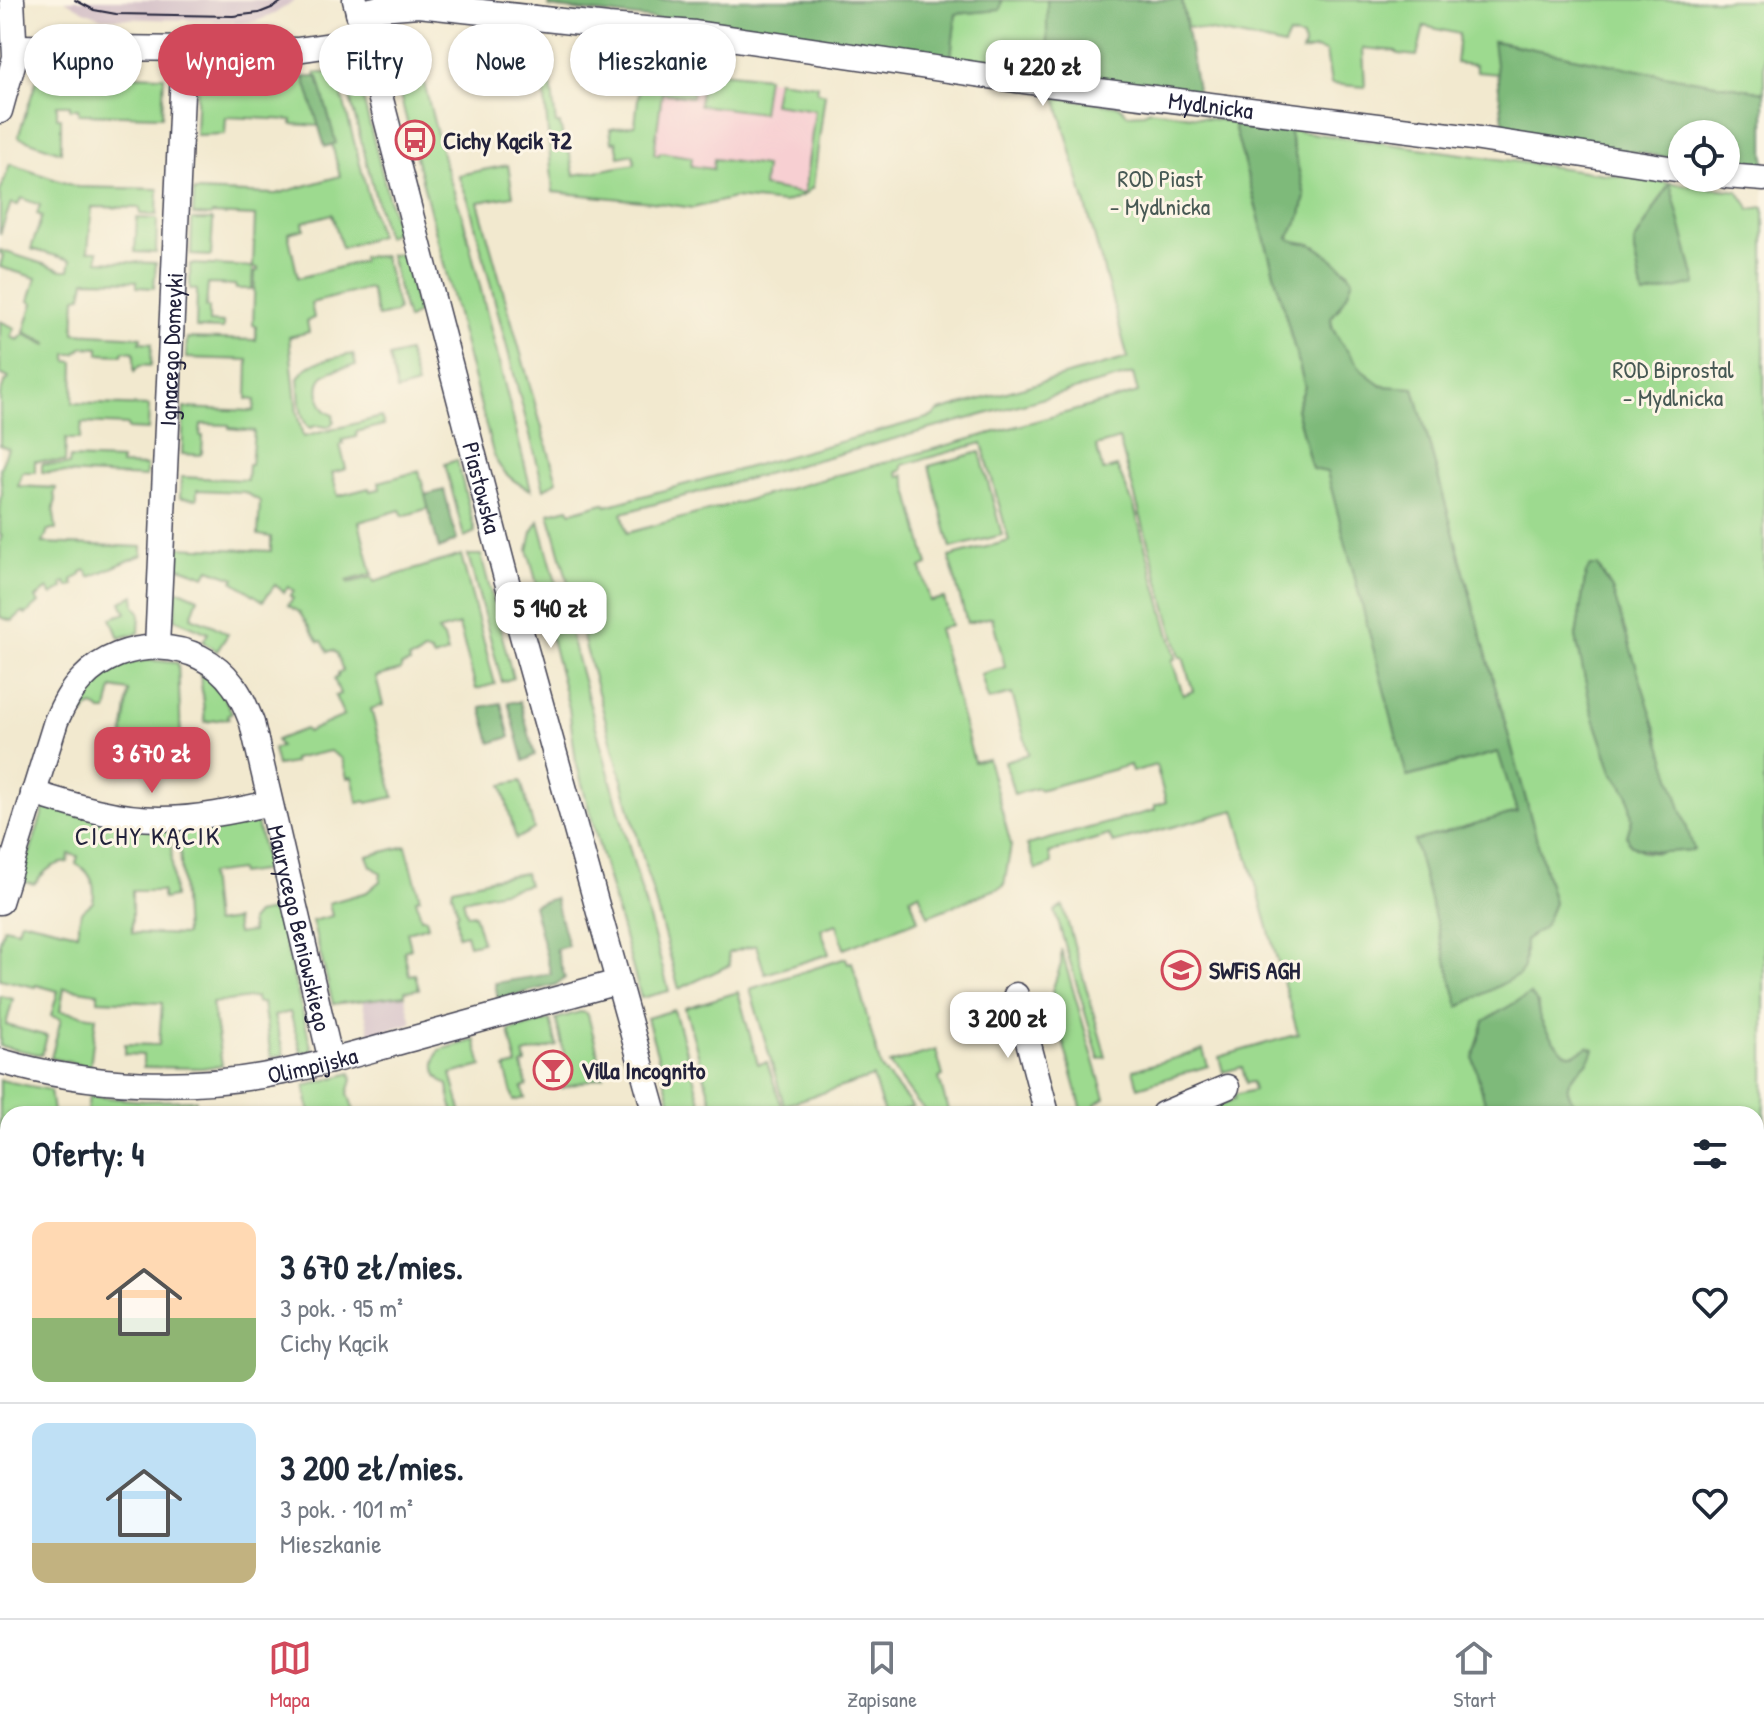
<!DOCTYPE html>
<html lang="pl">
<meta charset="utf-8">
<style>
body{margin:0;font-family:"Patrick Hand",sans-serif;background:#f6f6f7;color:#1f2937;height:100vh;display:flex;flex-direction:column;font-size:30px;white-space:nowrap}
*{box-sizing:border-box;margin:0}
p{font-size:26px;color:#747a83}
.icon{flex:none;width:44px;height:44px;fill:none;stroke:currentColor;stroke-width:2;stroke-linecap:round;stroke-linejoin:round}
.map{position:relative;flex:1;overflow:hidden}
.sheet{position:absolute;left:0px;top:1106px;width:1764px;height:512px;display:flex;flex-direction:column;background:#fff;border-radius:24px 24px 0 0;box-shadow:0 2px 6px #0004}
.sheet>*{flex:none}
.hud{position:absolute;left:24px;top:24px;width:800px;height:72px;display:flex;gap:16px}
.fabs{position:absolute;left:1668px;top:120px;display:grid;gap:16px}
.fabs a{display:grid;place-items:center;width:72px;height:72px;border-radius:50%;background:#fff;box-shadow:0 2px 6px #0004;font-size:40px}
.price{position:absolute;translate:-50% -68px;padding:0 18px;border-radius:16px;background:#fff;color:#222;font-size:26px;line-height:52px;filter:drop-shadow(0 2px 4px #0008)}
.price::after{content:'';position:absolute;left:50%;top:48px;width:24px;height:18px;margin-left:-12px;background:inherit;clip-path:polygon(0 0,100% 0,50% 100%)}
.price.current{background:#d1495b;color:#fff}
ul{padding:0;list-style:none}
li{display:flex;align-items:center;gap:24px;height:200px;padding:0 32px}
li+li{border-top:2px solid #e0e1e3}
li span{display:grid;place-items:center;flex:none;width:224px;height:160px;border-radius:16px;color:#555}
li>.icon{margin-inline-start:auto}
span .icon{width:96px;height:96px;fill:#fffc;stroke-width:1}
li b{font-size:34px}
h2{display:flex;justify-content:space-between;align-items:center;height:96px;padding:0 32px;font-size:34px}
.tag{padding:0 28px;border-radius:36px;background:#fff;box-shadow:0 2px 6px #0004;font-size:28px;line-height:72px}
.tag.current{background:#d1495b;color:#fff}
.dock{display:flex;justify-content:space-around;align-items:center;height:112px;border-top:2px solid #e0e1e3;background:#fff;font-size:22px;color:#747a83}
.dock a{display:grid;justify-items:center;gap:4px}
.dock .current{color:#d1495b}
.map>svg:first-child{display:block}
.built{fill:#f7cfd2}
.industrial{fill:#d2bdc6}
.green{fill:#9dda8f;stroke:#607e65;stroke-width:2;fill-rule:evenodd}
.forest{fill:#7eba7a;stroke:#506e5a;stroke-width:2}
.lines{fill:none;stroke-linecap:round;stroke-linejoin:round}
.minor-casing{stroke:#414051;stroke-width:27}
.minor{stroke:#fff;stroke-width:24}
.tram{stroke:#22223b;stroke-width:2}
.labels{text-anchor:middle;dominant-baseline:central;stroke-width:6;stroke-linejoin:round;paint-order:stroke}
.street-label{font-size:24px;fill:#22223b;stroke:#fcf5e5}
.poi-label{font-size:24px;font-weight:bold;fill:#22223b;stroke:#fcf5e5;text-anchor:start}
.park-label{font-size:24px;fill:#475954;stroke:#fcf5e5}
.neighbourhood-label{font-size:26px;letter-spacing:2px;fill:#22223b;stroke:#fcf5e5}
</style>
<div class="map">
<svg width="1764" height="1618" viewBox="0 0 1764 1618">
<rect width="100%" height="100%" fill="#fcf5e5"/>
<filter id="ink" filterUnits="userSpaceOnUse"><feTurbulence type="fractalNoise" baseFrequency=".0125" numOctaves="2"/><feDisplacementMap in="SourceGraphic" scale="16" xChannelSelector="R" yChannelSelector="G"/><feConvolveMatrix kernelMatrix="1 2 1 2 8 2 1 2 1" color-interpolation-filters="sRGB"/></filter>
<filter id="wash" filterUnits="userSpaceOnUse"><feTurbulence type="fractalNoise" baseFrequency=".006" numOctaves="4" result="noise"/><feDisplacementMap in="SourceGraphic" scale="32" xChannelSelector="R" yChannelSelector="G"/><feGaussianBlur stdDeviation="1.8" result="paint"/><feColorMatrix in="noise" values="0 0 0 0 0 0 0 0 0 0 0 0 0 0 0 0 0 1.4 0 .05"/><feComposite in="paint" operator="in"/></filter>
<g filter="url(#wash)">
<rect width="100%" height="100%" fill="#f2e9cf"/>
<!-- built -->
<polygon class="built" points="695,70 766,83 767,79 818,85 804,195 784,203 734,198 693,208 653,154 660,90 691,93"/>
<!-- industrial -->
<g class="industrial">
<polygon points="65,0 296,0 274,14 257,21 234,23 234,21 101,18 82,10"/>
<polygon points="405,995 412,1023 370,1035 362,1000"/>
</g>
<!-- green -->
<g class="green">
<polygon points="1002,0 1047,0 1047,72 951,57 956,14 999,10"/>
<polygon points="1182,0 1764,0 1764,92 1663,75 1494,41 1498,74 1477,72 1475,65 1456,63 1459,34 1424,26 1417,56 1398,54 1396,51 1363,48 1365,87 1331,84 1326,52 1315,49 1302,52 1304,46 1303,38 1289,35 1284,46 1239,36 1187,27"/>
<path d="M412 35 444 162 463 218 531 490C516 483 503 475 494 457L386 41Z"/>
<polygon points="642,64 695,70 692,97 662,93 654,154 659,155 660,152 692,157 691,166 713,169 714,159 765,166 763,187 804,194 815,110 773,104 777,80 818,85 817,92 825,94 813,187 804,195 784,203 734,198 693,208 652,202 553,192 543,75 550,74 556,124 560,124 566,151 569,150 574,175 635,164 633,154 619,157 616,141 612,142 610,129 635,125"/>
<polygon points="703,70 767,77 762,113 699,105"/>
<polygon points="39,73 164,76 162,116 79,114 78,109 70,109 70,105 57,105 57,118 61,118 61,152 18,137"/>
<polygon points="316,73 336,73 379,236 342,248 332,214 303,222 304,229 288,233 298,278 363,261 362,257 384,256 398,310 395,313 378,317 370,288 311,303 314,318 307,321 309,332 289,337 297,413 303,437 381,417 384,425 356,432 357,437 342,440 343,444 340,445 346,469 332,473 338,496 369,488 370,491 380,489 379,482 419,471 429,508 403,516 400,510 359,522 372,574 347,581 348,583 372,577 374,582 461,555 495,684 476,689 459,625 438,631 444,638 448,653 434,658 431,653 425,651 417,657 409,659 410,663 401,666 401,670 376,677 383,705 371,709 394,797 367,803 366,801 358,803 352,777 347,778 342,759 330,751 293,759 294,763 277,766 273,749 280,747 276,740 305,729 307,732 344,716 335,696 340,694 334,679 338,677 338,673 343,671 337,654 333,650 328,652 322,641 319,642 299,612 288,605 293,598 290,596 294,591 288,587 284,592 275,585 263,601 233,581 235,578 209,569 205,576 177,566 177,547 271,551 271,537 258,535 260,501 244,492 197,490 197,499 180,498 181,477 247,480 248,465 251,465 254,431 229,428 229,425 201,424 200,436 203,436 202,453 200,455 182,454 184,408 254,411 255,400 247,399 248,360 186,358 187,338 256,340 256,326 253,325 255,271 258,271 258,268 253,268 252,289 236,289 235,285 208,284 206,307 209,308 209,322 223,323 223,329 196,328 197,290 190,289 190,264 253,267 255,216 212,214 211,216 193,215 194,191 276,194 340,176 315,77"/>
<polygon points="198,77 304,77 319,126 292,124 292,120 226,117 225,134 196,135"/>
<polygon points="361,91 397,231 386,237 349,94"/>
<path d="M1056 97 1120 106 1127 114 1144 113 1150 110 1233 122 1305 387 1296 409 1312 469 1327 472 1408 777 1499 752 1517 813 1414 841 1525 958V940L1544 927 1554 903 1414 388C1404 388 1389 389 1381 385 1363 376 1332 338 1331 318L1340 307 1349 272 1311 244 1295 243 1288 238 1301 215 1305 196 1289 130 1670 183 1738 191 1750 209 1764 207V1504L1756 1505V1114H1610L1609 1111 1606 1110 1601 1114H1584L1570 1098 1567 1088 1571 1076 1584 1064 1588 1047C1584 1050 1576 1055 1570 1055 1560 1054 1541 1024 1539 1015 1538 1011 1538 1006 1538 1002L1488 1114H1199L1235 1099 1234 1095 1254 1090 1252 1082 1246 1083 1242 1067 1223 1072 1219 1057 1298 1034 1235 810 1113 843 1109 835 1049 853 1052 864 1036 870 1027 845 1155 810 1154 806 1166 802 1156 765 1132 772 1130 765 1039 790 1038 788 1014 794 1005 761 1029 754 1012 694 988 700 981 674 1005 667 992 617 967 623 949 557 1009 541 982 443 902 465V470L897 472 899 476 904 475 928 565 921 568 930 601 944 598 951 625 938 629 974 762 988 759 1011 845 1004 886 928 916 919 893 910 897 918 920 844 949 837 924 821 929 829 954 765 974 756 945 728 953 730 965 679 989 549 513 569 508 571 512 604 503 606 506 931 417 939 411 1128 358ZM1669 184 1696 283 1643 296 1634 251V243ZM1133 374 1138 393 627 533 622 513ZM1119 439 1180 657H1183L1193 691 1183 695 1172 660 1176 658 1134 506 1117 467 1103 471 1096 446ZM1598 566 1612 590 1658 853 1644 852 1630 844 1627 836 1632 819 1628 794 1612 771 1592 712 1576 637 1586 573Z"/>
<path d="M10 164 77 187 158 189 157 215 140 214V208L92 207 88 251H98V261L156 263 154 288 137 287V281L85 280 82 296 76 297 74 333 141 337 140 342 152 343 151 366C142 365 138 364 134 373V352L123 351 122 355 99 354V348L83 347 75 354H67V361L74 362 73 403 149 406 148 430 128 429 127 425 82 423 80 439H66L65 462 35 461V472H22L18 486 56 488 54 495 56 500C51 512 56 519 56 530H48L43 543 142 547V555L90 577 86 570 81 572V575L72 580 74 585 69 587 65 582 62 584 63 588 52 595 48 589 36 598 39 603 26 614 22 612 12 621 0 617V541L2 535 0 534V500L2 494 0 469 8 448 0 445V395L5 381H7L9 378 0 374V321L15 328 11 337 18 340 24 334 47 345 48 343 24 332 33 303 29 301 36 278 0 267 3 255 0 253V250L62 270H69L71 260 31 249 42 216 37 214 40 205 21 198 18 205 11 203 0 234V192Z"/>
<polygon points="508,165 513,196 478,202 557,481 544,489 469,202 458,175"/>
<polygon points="137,218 157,219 156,253 135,252"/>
<polygon points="192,220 213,220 211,256 191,255"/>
<polygon points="403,254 418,313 407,320 390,255"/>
<polygon points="408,352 417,385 397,391 389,357"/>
<path d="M353 354 356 365C334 370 312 371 320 400 323 409 325 411 333 415L334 421C326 432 326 424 316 426 314 426 311 428 309 428 298 416 300 395 298 379 306 360 335 358 353 354Z"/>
<polygon points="980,452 1002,535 951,548 929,466"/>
<polygon points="70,458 121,460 121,465 146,466 146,477 42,472 42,464 69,465"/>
<polygon points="457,460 475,532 464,537 445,464"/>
<polygon points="539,521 669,991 641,998 576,762 569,708 528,550 532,532"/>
<polygon points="468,555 481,555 513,678 502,682"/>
<polygon points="176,591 182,591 198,598 191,617 212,625 228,634 217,651 203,642 208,633 175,619"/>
<polygon points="134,595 135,606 140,612 139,633 119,638 111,618 126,613 121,602"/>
<path d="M150 660 178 663 181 740H144V738L123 737 129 691 112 688 107 711H101L98 708 93 706 87 709 85 714 74 711C91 678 112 663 150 660Z"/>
<path d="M200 672C216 684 224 695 232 713L228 714 229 718 205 722Z"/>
<polygon points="521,781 534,829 516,839 502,785"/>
<path d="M44 808 170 827 174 897 162 899V891H132V933L185 935 179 827 255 815 268 870 240 874 239 870 209 874 214 923 235 920 237 934 252 932 250 921 256 914 271 911 279 917 312 1051 301 1052 290 1012 274 1016 284 1055 271 1057 263 1003H257L256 997 212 1003 222 1065 202 1068 143 1067V1055L125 1054V1044L159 1045 162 1003 98 1000V993L64 988 60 1011 96 1017 90 1067 51 1058 61 1019 51 1016 58 991 36 985 35 987 0 979V941L4 927 18 930 21 920 77 933 81 912 93 902C96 885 92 872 76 864L78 856 69 854 68 862C51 864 45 871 34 884L21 881Z"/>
<polygon points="406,846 420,898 416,899 421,918 426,918 428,926 407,932 411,948 404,951 409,975 415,974 419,989 405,991 405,995 333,1004 312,921 332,916 329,903 367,892 380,881 381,873 371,866 367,856"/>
<polygon points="525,873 528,885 463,900 467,915 474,914 482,942 469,945 466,934 458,936 456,914 458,913 452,893 453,888 494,878"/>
<polygon points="1063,906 1106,1057 1099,1059 1055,911"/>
<polygon points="1061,949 1105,1098 1095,1104 1097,1114 1083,1114 1053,1005 1052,991 1061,964"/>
<polygon points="846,958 848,963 852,962 881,1068 913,1107 891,1114 884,1114 873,1077 784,1105 750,989"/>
<polygon points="738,992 758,1064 767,1062 784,1114 715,1114 685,1008"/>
<polygon points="0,996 13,999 6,1025 47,1036 42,1055 0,1046"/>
<polygon points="674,1010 704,1114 674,1114 647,1018"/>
<polygon points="580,1012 586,1013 588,1015 604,1076 562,1088 561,1081 570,1078 556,1019"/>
<polygon points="550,1020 557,1046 524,1054 526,1063 522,1065 527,1086 522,1088 525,1098 514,1101 505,1068 517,1065 509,1031"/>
<path d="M475 1040 482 1066 451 1074 462 1114H455L451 1104 448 1085C445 1082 441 1081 439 1078 432 1070 435 1058 439 1050Z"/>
<polygon points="936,1050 943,1076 939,1078 949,1114 929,1114 917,1102 889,1064"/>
<polygon points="1203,1050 1208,1066 1138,1087 1133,1070"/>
<polygon points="351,1073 352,1080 348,1093 355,1114 310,1114 305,1086"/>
<polygon points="0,1080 50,1090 53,1112 53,1114 8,1114 8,1177 6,1177 4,1185 0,1184"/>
<polygon points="89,1096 143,1101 196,1100 196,1114 87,1114"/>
<polygon points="8,1599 8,1610 340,1610 341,1618 0,1618 0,1600"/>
<polygon points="991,1610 1102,1610 1106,1618 911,1618"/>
<polygon points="1129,1610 1248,1610 1249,1612 1280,1610 1281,1618 1127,1618"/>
<rect x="1608" y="1610" width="123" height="8"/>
</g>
<!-- forest -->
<g class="forest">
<polygon points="550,0 1002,0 1000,10 956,14 951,57 743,29 549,7"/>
<polygon points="1047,0 1182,0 1198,96 1047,72"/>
<polygon points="1493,41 1663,75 1764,92 1764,169 1726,168 1726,134 1682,134 1682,160 1514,132 1504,129"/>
<polygon points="304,77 318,77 336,143 325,147"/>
<path d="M1233 122 1289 130 1305 196 1301 215 1288 238C1297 244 1305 241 1313 245 1323 250 1348 271 1353 279L1347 295 1331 318 1332 328 1342 344 1363 371 1382 386 1414 388 1554 903 1544 927 1525 940 1524 967 1519 975 1459 1007 1414 841 1517 812 1498 752 1407 777 1327 472 1312 469 1296 409 1305 387Z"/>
<polygon points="1670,183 1696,284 1643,296 1634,251 1634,243"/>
<polygon points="444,490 457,540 439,549 425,495"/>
<path d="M1590 566H1597L1612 589 1694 850C1671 852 1651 855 1630 844L1627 836 1632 819 1628 794 1612 771 1592 712 1576 637 1586 573Z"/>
<polygon points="508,702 520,702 535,755 524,761"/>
<polygon points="501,703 510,737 491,743 481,707"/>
<polygon points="555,898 568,946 556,949 565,978 555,985 498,999 495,983 551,974 533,905"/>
<path d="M1530 994C1540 1004 1536 1007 1540 1018 1543 1027 1560 1053 1570 1054 1576 1055 1583 1050 1588 1047L1594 1049C1587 1078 1545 1074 1584 1114H1488L1473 1058 1484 1021Z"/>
<polygon points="1756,1535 1764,1535 1764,1618 1731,1618 1731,1610 1756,1610"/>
</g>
</g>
<g filter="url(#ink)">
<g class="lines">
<defs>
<g id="minor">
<path id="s1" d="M355 0 506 578 655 1114"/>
<path id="s2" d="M358 13 380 8 418 5 608 26 695 33 1037 83 1473 138 1682 170"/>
<polyline points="15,47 297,50 365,40"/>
<polyline points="0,111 15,57 12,0"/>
<polyline points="1726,176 1764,179"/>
<path id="s3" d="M157 647 184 49"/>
<path d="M33 793C75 806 117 819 160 819 197 819 235 811 270 803"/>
<path id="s4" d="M0 902 56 721C63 705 70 691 82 679 122 636 198 636 233 685 242 696 247 710 252 723L331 1061"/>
<polyline points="1016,995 1047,1114"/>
<path id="s5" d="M0 1061C90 1087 191 1091 283 1072 329 1063 374 1049 418 1037 485 1019 551 1000 618 982"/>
<polyline points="1163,1114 1227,1087"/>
<polyline points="0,1361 8,1363"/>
<polyline points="0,1589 8,1588"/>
<polyline points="359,1610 360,1618"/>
<polyline points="792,1610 794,1618"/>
<polyline points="1116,1610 1117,1618"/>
<polyline points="1301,1610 1301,1618"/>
<polyline points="838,1618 906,1610"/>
</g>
</defs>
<!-- minor casing -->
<use href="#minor" class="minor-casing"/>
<!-- minor -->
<use href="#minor" class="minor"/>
<!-- tram -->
<polyline class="tram" points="75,0 94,10 116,14 233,16 259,13 274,7 284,0"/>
</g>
</g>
<!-- icons -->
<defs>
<symbol id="bus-ring" viewBox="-11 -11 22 22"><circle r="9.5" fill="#fcf5e5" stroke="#d1495b" stroke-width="1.5"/><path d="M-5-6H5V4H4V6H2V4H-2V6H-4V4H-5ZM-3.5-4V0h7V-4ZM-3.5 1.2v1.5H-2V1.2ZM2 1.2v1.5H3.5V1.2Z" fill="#d1495b"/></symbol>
<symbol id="university-ring" viewBox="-11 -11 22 22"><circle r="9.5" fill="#fcf5e5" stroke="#d1495b" stroke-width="1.5"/><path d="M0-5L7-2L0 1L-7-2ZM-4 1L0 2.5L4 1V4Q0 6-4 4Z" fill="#d1495b"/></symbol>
<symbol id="bar-ring" viewBox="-11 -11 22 22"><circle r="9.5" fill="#fcf5e5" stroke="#d1495b" stroke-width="1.5"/><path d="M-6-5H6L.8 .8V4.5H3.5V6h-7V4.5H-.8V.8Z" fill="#d1495b"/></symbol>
</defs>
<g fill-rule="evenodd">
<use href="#bus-ring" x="393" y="118" width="44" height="44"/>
<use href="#university-ring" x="1159" y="948" width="44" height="44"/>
<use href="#bar-ring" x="531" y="1048" width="44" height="44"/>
</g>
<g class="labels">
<!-- street labels -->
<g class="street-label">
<text stroke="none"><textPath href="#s2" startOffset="860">Mydlnicka</textPath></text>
<text stroke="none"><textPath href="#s3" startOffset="298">Ignacego Domeyki</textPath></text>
<text stroke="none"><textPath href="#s1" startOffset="504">Piastowska</textPath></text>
<text stroke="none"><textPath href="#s4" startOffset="664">Maurycego Beniowskiego</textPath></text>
<text stroke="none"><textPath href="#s5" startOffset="316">Olimpijska</textPath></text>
</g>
<!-- poi labels -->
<g class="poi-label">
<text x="443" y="140">Cichy Kącik 72</text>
<text x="1209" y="970">SWFiS AGH</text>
<text x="581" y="1070">Villa Incognito</text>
</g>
<!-- park labels -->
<g class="park-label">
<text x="1160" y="178">ROD Piast<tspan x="1160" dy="28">- Mydlnicka</tspan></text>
<text x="1673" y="369">ROD Biprostal<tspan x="1673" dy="28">- Mydlnicka</tspan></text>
</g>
<!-- neighbourhood labels -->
<g class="neighbourhood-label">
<text x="148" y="835">CICHY KĄCIK</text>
</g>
</g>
</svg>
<div class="fabs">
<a><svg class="icon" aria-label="locate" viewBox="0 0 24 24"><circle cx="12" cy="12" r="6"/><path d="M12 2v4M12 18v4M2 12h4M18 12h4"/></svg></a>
</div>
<b class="price" style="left:1043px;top:108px">4 220 zł</b>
<b class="price" style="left:551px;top:650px">5 140 zł</b>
<b class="price current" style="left:152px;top:795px">3 670 zł</b>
<b class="price" style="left:1008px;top:1060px">3 200 zł</b>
<div class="hud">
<a class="tag">Kupno</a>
<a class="tag current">Wynajem</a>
<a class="tag">Filtry</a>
<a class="tag">Nowe</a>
<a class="tag">Mieszkanie</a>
</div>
<section class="sheet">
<h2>Oferty: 4<svg class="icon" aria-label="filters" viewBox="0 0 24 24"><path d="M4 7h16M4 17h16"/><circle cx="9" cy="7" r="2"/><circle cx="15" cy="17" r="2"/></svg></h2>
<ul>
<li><span style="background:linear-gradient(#ffd9b3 60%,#8fb573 0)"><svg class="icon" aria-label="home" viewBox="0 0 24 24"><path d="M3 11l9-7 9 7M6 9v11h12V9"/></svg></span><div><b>3 670 zł/mies.</b><p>3 pok. · 95 m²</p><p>Cichy Kącik</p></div><svg class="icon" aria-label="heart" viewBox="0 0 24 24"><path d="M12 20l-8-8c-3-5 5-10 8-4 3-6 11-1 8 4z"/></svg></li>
<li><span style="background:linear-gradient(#bfe0f5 75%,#c2b280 0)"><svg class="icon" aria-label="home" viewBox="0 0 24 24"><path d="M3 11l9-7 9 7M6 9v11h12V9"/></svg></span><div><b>3 200 zł/mies.</b><p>3 pok. · 101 m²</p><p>Mieszkanie</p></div><svg class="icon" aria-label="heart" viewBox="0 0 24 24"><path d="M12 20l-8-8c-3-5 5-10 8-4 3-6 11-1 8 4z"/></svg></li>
</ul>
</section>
</div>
<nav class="dock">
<a class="current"><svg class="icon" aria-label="map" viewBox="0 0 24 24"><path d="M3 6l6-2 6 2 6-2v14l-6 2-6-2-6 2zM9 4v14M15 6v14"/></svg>Mapa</a>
<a><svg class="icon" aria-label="saved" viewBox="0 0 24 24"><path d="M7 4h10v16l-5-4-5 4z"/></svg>Zapisane</a>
<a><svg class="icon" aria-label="home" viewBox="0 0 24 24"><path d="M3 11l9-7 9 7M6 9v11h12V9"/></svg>Start</a>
</nav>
